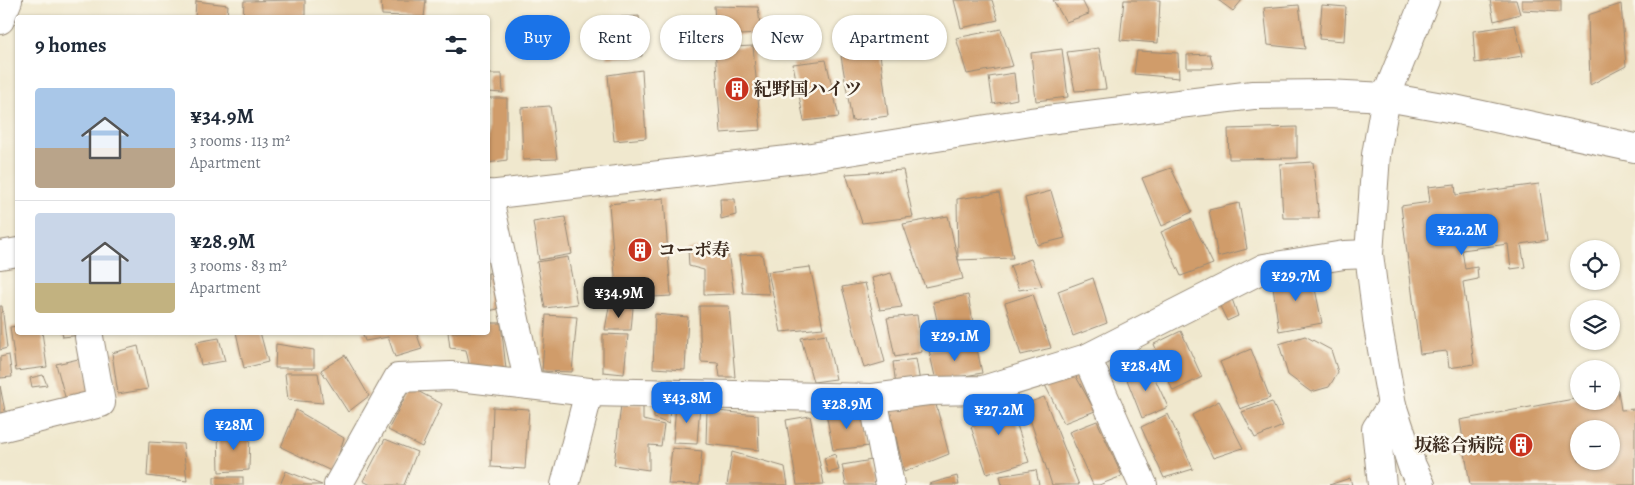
<!DOCTYPE html>
<meta charset="utf-8">
<style>
body{margin:0;font-family:Alegreya,"Noto Serif JP",serif;background:#f2f2f3;color:#1f2937;height:100vh;display:flex;flex-direction:column;font-size:19px;white-space:nowrap}
*{box-sizing:border-box;margin:0}
p{font-size:16px;color:#747a83}
.icon{flex:none;width:28px;height:28px;fill:none;stroke:currentColor;stroke-width:2;stroke-linecap:round;stroke-linejoin:round}
.map{position:relative;flex:1;overflow:hidden}
.drawer{position:absolute;left:15px;top:15px;width:475px;height:320px;display:flex;flex-direction:column;background:#fff;border-radius:5px;box-shadow:0 1px 4px #0004}
.drawer>*{flex:none}
.guide{position:absolute;left:505px;top:15px;width:475px;height:45px;display:flex;gap:10px}
.tools{position:absolute;left:1570px;top:240px;display:grid;gap:10px}
.tools a{display:grid;place-items:center;width:50px;height:50px;border-radius:50%;background:#fff;box-shadow:0 1px 4px #0004;font-size:25px}
.price{position:absolute;translate:-50% -42px;padding:0 11px;border-radius:10px;background:#1a73e8;color:#fff;font-size:16px;line-height:32px;filter:drop-shadow(0 1px 2px #0008)}
.price::after{content:'';position:absolute;left:50%;top:30px;width:15px;height:11px;margin-left:-8px;background:inherit;clip-path:polygon(0 0,100% 0,50% 100%)}
.price.current{background:#222;color:#fff}
ul{padding:0;list-style:none}
li{display:flex;align-items:center;gap:15px;height:125px;padding:0 20px}
li+li{border-top:1px solid #e0e1e3}
li span{display:grid;place-items:center;flex:none;width:140px;height:100px;border-radius:5px;color:#555}
li>.icon{margin-inline-start:auto}
span .icon{width:60px;height:60px;fill:#fffc;stroke-width:1}
li b{font-size:21px}
h2{display:flex;justify-content:space-between;align-items:center;height:60px;padding:0 20px;font-size:21px}
.chip{padding:0 18px;border-radius:22px;background:#fff;box-shadow:0 1px 4px #0004;font-size:18px;line-height:45px}
.chip.current{background:#1a73e8;color:#fff}
.map>svg:first-child{display:block}
.building{fill:#d09c6b;fill-rule:evenodd}
.lines{fill:none;stroke-linecap:round;stroke-linejoin:round}
.minor-casing{stroke:#968976;stroke-width:30}
.minor{stroke:#fff;stroke-width:28}
.labels{text-anchor:middle;dominant-baseline:central;stroke-width:5;stroke-linejoin:round;paint-order:stroke}
.poi-label{font-size:18px;font-weight:bold;fill:#3b2a1e;stroke:#fbf7ec;text-anchor:start}
</style>
<div class="map">
<svg width="1635" height="485" viewBox="0 0 1635 485">
<rect width="100%" height="100%" fill="#fbf7ec"/>
<filter id="ink" filterUnits="userSpaceOnUse"><feTurbulence type="fractalNoise" baseFrequency=".02" numOctaves="2"/><feDisplacementMap in="SourceGraphic" scale="10" xChannelSelector="R" yChannelSelector="G"/><feConvolveMatrix kernelMatrix="1 2 1 2 8 2 1 2 1" color-interpolation-filters="sRGB"/></filter>
<filter id="wash" filterUnits="userSpaceOnUse"><feTurbulence type="fractalNoise" baseFrequency=".0096" numOctaves="4" result="noise"/><feDisplacementMap in="SourceGraphic" scale="20" xChannelSelector="R" yChannelSelector="G"/><feGaussianBlur stdDeviation="1.12" result="paint"/><feColorMatrix in="noise" values="0 0 0 0 0 0 0 0 0 0 0 0 0 0 0 0 0 1.4 0 .05"/><feComposite in="paint" operator="in"/></filter>
<g filter="url(#wash)">
<rect width="100%" height="100%" fill="#f0e8ce"/>
<g id="blocks">
<!-- building -->
<g class="building">
<polygon points="305,0 305,18 243,18 244,1"/>
<polygon points="381,0 426,0 424,17 382,15"/>
<polygon points="954,0 992,0 998,20 961,28"/>
<polygon points="1053,0 1082,0 1089,14 1066,22"/>
<polygon points="1124,0 1160,0 1158,43 1120,40"/>
<polygon points="1218,0 1242,0 1233,11"/>
<polygon points="1490,0 1516,0 1520,14 1494,21"/>
<polygon points="1522,0 1561,0 1561,12 1522,10"/>
<polygon points="196,1 228,5 227,18 195,18"/>
<polygon points="1621,4 1626,66 1590,85 1588,15"/>
<polygon points="1299,5 1305,49 1268,45 1264,8"/>
<polygon points="1322,5 1346,7 1344,41 1319,39"/>
<polygon points="714,6 758,7 761,34 716,36"/>
<polygon points="639,16 642,56 607,58 605,18"/>
<polygon points="1515,25 1523,56 1475,63 1473,31"/>
<polygon points="1001,29 1013,66 967,74 956,38"/>
<polygon points="753,46 761,130 721,133 715,48"/>
<polygon points="1099,48 1106,89 1075,91 1067,52"/>
<polygon points="1062,49 1068,97 1036,101 1031,53"/>
<polygon points="1137,51 1178,53 1179,78 1134,74"/>
<polygon points="880,54 888,116 852,121 841,56"/>
<polygon points="1210,54 1213,68 1187,68 1187,55"/>
<polygon points="826,60 839,117 804,121 793,64"/>
<polygon points="642,70 646,138 614,141 608,75"/>
<polygon points="1014,73 1017,99 993,104 989,77"/>
<polygon points="488,74 502,74 503,93 488,92"/>
<polygon points="488,98 507,98 507,160 488,163"/>
<polygon points="550,106 557,159 523,160 521,108"/>
<polygon points="1297,127 1297,158 1229,159 1228,129"/>
<polygon points="1313,162 1319,218 1283,218 1280,164"/>
<polygon points="1171,168 1192,212 1162,226 1142,178"/>
<polygon points="903,170 913,217 862,223 846,174"/>
<polygon points="1455,184 1456,195 1539,184 1547,240 1521,244 1525,267 1511,269 1508,244 1462,250 1465,269 1477,267 1478,279 1463,282 1474,364 1449,368 1447,351 1420,354 1401,206 1430,202 1428,187"/>
<polygon points="1051,191 1065,238 1037,245 1025,198"/>
<polygon points="999,193 1013,258 958,260 963,279 925,287 903,224 948,216 958,260 957,199"/>
<polygon points="664,198 671,296 617,299 609,204"/>
<polygon points="720,199 735,199 736,215 721,219"/>
<polygon points="1239,203 1247,249 1218,257 1209,210"/>
<polygon points="565,217 572,254 539,260 533,222"/>
<polygon points="1191,219 1213,264 1181,276 1161,232"/>
<polygon points="727,246 734,294 704,295 704,270 689,266 688,249"/>
<polygon points="762,254 769,294 743,293 739,255"/>
<polygon points="568,257 577,304 545,308 537,262"/>
<polygon points="1031,259 1042,286 1019,290 1010,266"/>
<polygon points="810,267 823,328 781,332 768,272"/>
<polygon points="488,273 491,273 498,309 488,311"/>
<polygon points="891,273 902,307 880,310 872,278"/>
<polygon points="1312,274 1322,323 1279,331 1272,280"/>
<polygon points="1093,278 1107,323 1073,336 1058,291"/>
<polygon points="865,283 885,362 864,368 842,287"/>
<polygon points="1033,294 1051,348 1021,355 1005,303"/>
<polygon points="968,295 975,333 942,343 933,302"/>
<polygon points="1231,296 1238,316 1227,321 1218,302"/>
<polygon points="0,306 2,306 7,348 0,350"/>
<polygon points="699,306 729,306 735,377 720,377 718,363 701,362"/>
<polygon points="609,307 633,308 631,330 605,330"/>
<polygon points="655,314 688,317 685,370 653,368"/>
<polygon points="546,315 577,317 572,372 542,371"/>
<polygon points="917,315 922,352 895,357 887,318"/>
<polygon points="488,323 501,323 506,369 470,368 466,350 450,348 448,332 488,332"/>
<polygon points="18,326 18,332 42,332 47,367 16,371 10,327"/>
<polygon points="1181,331 1202,377 1173,391 1154,344"/>
<polygon points="62,332 88,332 89,334 63,337"/>
<polygon points="236,332 260,332 268,362 244,368"/>
<polygon points="362,332 416,332 422,349 395,357 388,337 365,341"/>
<polygon points="603,334 628,335 624,374 603,372"/>
<polygon points="826,334 836,379 813,382 801,338"/>
<polygon points="1305,336 1331,350 1338,372 1329,387 1311,392 1288,375 1279,344"/>
<polygon points="219,338 225,361 201,365 196,342"/>
<polygon points="276,344 314,350 314,368 275,368"/>
<polygon points="976,344 982,373 936,381 929,350"/>
<polygon points="138,346 148,389 118,394 112,353"/>
<polygon points="1251,349 1270,398 1240,409 1220,362"/>
<polygon points="9,355 12,377 0,378 0,357"/>
<polygon points="345,355 369,396 348,412 321,370"/>
<polygon points="83,358 93,397 67,404 56,364"/>
<polygon points="916,359 920,382 896,386 893,362"/>
<polygon points="1149,366 1168,407 1142,418 1126,377"/>
<polygon points="285,373 318,373 323,403 288,400"/>
<polygon points="1074,373 1095,411 1064,423 1045,385"/>
<polygon points="43,375 47,385 32,387 30,378"/>
<polygon points="0,386 7,421 0,422"/>
<polygon points="410,387 442,404 422,447 388,430"/>
<path d="M1618 390 1621 410 1635 409V485H1470L1460 420 1579 398V401H1611V391ZM1579 429H1611V461H1579Z"/>
<polygon points="1007,394 1029,462 987,474 971,427 983,422 978,401"/>
<polygon points="934,397 949,454 904,472 888,403"/>
<polygon points="1044,397 1079,485 1052,485 1025,404"/>
<polygon points="654,401 670,401 669,424 654,418"/>
<polygon points="1219,401 1243,448 1213,458 1192,415"/>
<polygon points="1272,402 1283,426 1255,438 1242,412"/>
<polygon points="643,404 643,420 664,425 661,446 649,445 649,470 614,465 621,405"/>
<polygon points="676,404 700,405 697,444 673,443"/>
<polygon points="493,407 529,409 525,469 491,467"/>
<polygon points="296,410 344,438 333,472 281,447"/>
<polygon points="707,410 758,415 759,450 706,444"/>
<polygon points="863,412 869,446 833,450 826,413"/>
<polygon points="1168,414 1193,469 1164,478 1141,427"/>
<polygon points="810,416 824,484 797,485 786,420"/>
<polygon points="1097,421 1122,476 1099,485 1093,485 1069,432"/>
<polygon points="218,430 250,431 249,470 219,472"/>
<polygon points="385,439 417,452 404,485 371,485 363,481"/>
<polygon points="149,442 183,444 187,481 147,476"/>
<polygon points="672,448 702,451 699,485 668,484"/>
<polygon points="732,452 785,467 788,485 727,485"/>
<polygon points="835,454 839,470 828,473 824,458"/>
<polygon points="872,460 877,485 846,485 842,465"/>
<polygon points="1036,470 1039,485 1002,485 1000,476"/>
<polygon points="286,471 322,485 280,485"/>
<polygon points="957,476 959,485 929,485 929,484"/>
<rect x="214" y="477" width="29" height="8"/>
<polygon points="1350,478 1352,485 1329,485"/>
</g>
</g>
</g>
<g filter="url(#ink)">
<use href="#blocks" fill-opacity="0" stroke="#968976" stroke-width="1"/>
<g class="lines">
<defs>
<g id="minor">
<polyline points="0,20 8,0"/>
<polyline points="488,194 529,385"/>
<polyline points="488,195 805,158 1031,122 1253,95 1327,94 1386,97 1454,109 1635,148"/>
<polyline points="0,255 18,252"/>
<polyline points="1087,358 1143,485"/>
<polyline points="873,398 890,485"/>
<polyline points="0,428 101,403 89,337"/>
<polyline points="338,485 398,378 451,376 589,392 873,398 928,391 983,390 1087,358 1264,268 1344,255 1369,254"/>
<polyline points="565,485 589,392"/>
<polyline points="1382,485 1376,429 1392,405"/>
<polyline points="1421,485 1412,466 1392,405 1378,327 1369,254 1376,155 1386,97 1425,0"/>
</g>
</defs>
<!-- minor casing -->
<use href="#minor" class="minor-casing"/>
<!-- minor -->
<use href="#minor" class="minor"/>
</g>
</g>
<!-- icons -->
<defs>
<symbol id="building-disc" viewBox="-11 -11 22 22"><circle r="9.5" fill="#c8321e" stroke="#fbf7ec"/><path d="M-4-6H4V6H1V3H-1V6H-4ZM-2.5-4.3h1.7v1.8h-1.7ZM.8-4.3h1.7v1.8H.8ZM-2.5-1h1.7V.8h-1.7ZM.8-1h1.7V.8H.8Z" fill="#fff"/></symbol>
</defs>
<g fill-rule="evenodd">
<use href="#building-disc" x="723" y="75" width="28" height="28"/>
<use href="#building-disc" x="626" y="236" width="28" height="28"/>
<use href="#building-disc" x="1507" y="431" width="28" height="28"/>
</g>
<g class="labels">
<!-- poi labels -->
<g class="poi-label">
<text x="754" y="89">紀野国ハイツ</text>
<text x="658" y="250">コーポ寿</text>
<text x="1504" y="445" text-anchor="end">坂総合病院</text>
</g>
</g>
</svg>
<div class="tools">
<a><svg class="icon" aria-label="locate" viewBox="0 0 24 24"><circle cx="12" cy="12" r="6"/><path d="M12 2v4M12 18v4M2 12h4M18 12h4"/></svg></a>
<a><svg class="icon" aria-label="layers" viewBox="0 0 24 24"><path d="M12 4l9 5-9 5-9-5zM3 14l9 5 9-5"/></svg></a>
<a>+</a>
<a>−</a>
</div>
<b class="price" style="left:1462px;top:256px">¥22.2M</b>
<b class="price" style="left:1296px;top:302px">¥29.7M</b>
<b class="price current" style="left:619px;top:319px">¥34.9M</b>
<b class="price" style="left:955px;top:362px">¥29.1M</b>
<b class="price" style="left:1146px;top:392px">¥28.4M</b>
<b class="price" style="left:687px;top:424px">¥43.8M</b>
<b class="price" style="left:847px;top:430px">¥28.9M</b>
<b class="price" style="left:999px;top:436px">¥27.2M</b>
<b class="price" style="left:234px;top:451px">¥28M</b>
<div class="guide">
<a class="chip current">Buy</a>
<a class="chip">Rent</a>
<a class="chip">Filters</a>
<a class="chip">New</a>
<a class="chip">Apartment</a>
</div>
<section class="drawer">
<h2>9 homes<svg class="icon" aria-label="filters" viewBox="0 0 24 24"><path d="M4 7h16M4 17h16"/><circle cx="9" cy="7" r="2"/><circle cx="15" cy="17" r="2"/></svg></h2>
<ul>
<li><span style="background:linear-gradient(#a9c7e8 60%,#b9a48a 0)"><svg class="icon" aria-label="home" viewBox="0 0 24 24"><path d="M3 11l9-7 9 7M6 9v11h12V9"/></svg></span><div><b>¥34.9M</b><p>3 rooms · 113 m²</p><p>Apartment</p></div></li>
<li><span style="background:linear-gradient(#c9d6e8 70%,#c2b280 0)"><svg class="icon" aria-label="home" viewBox="0 0 24 24"><path d="M3 11l9-7 9 7M6 9v11h12V9"/></svg></span><div><b>¥28.9M</b><p>3 rooms · 83 m²</p><p>Apartment</p></div></li>
</ul>
</section>
</div>
